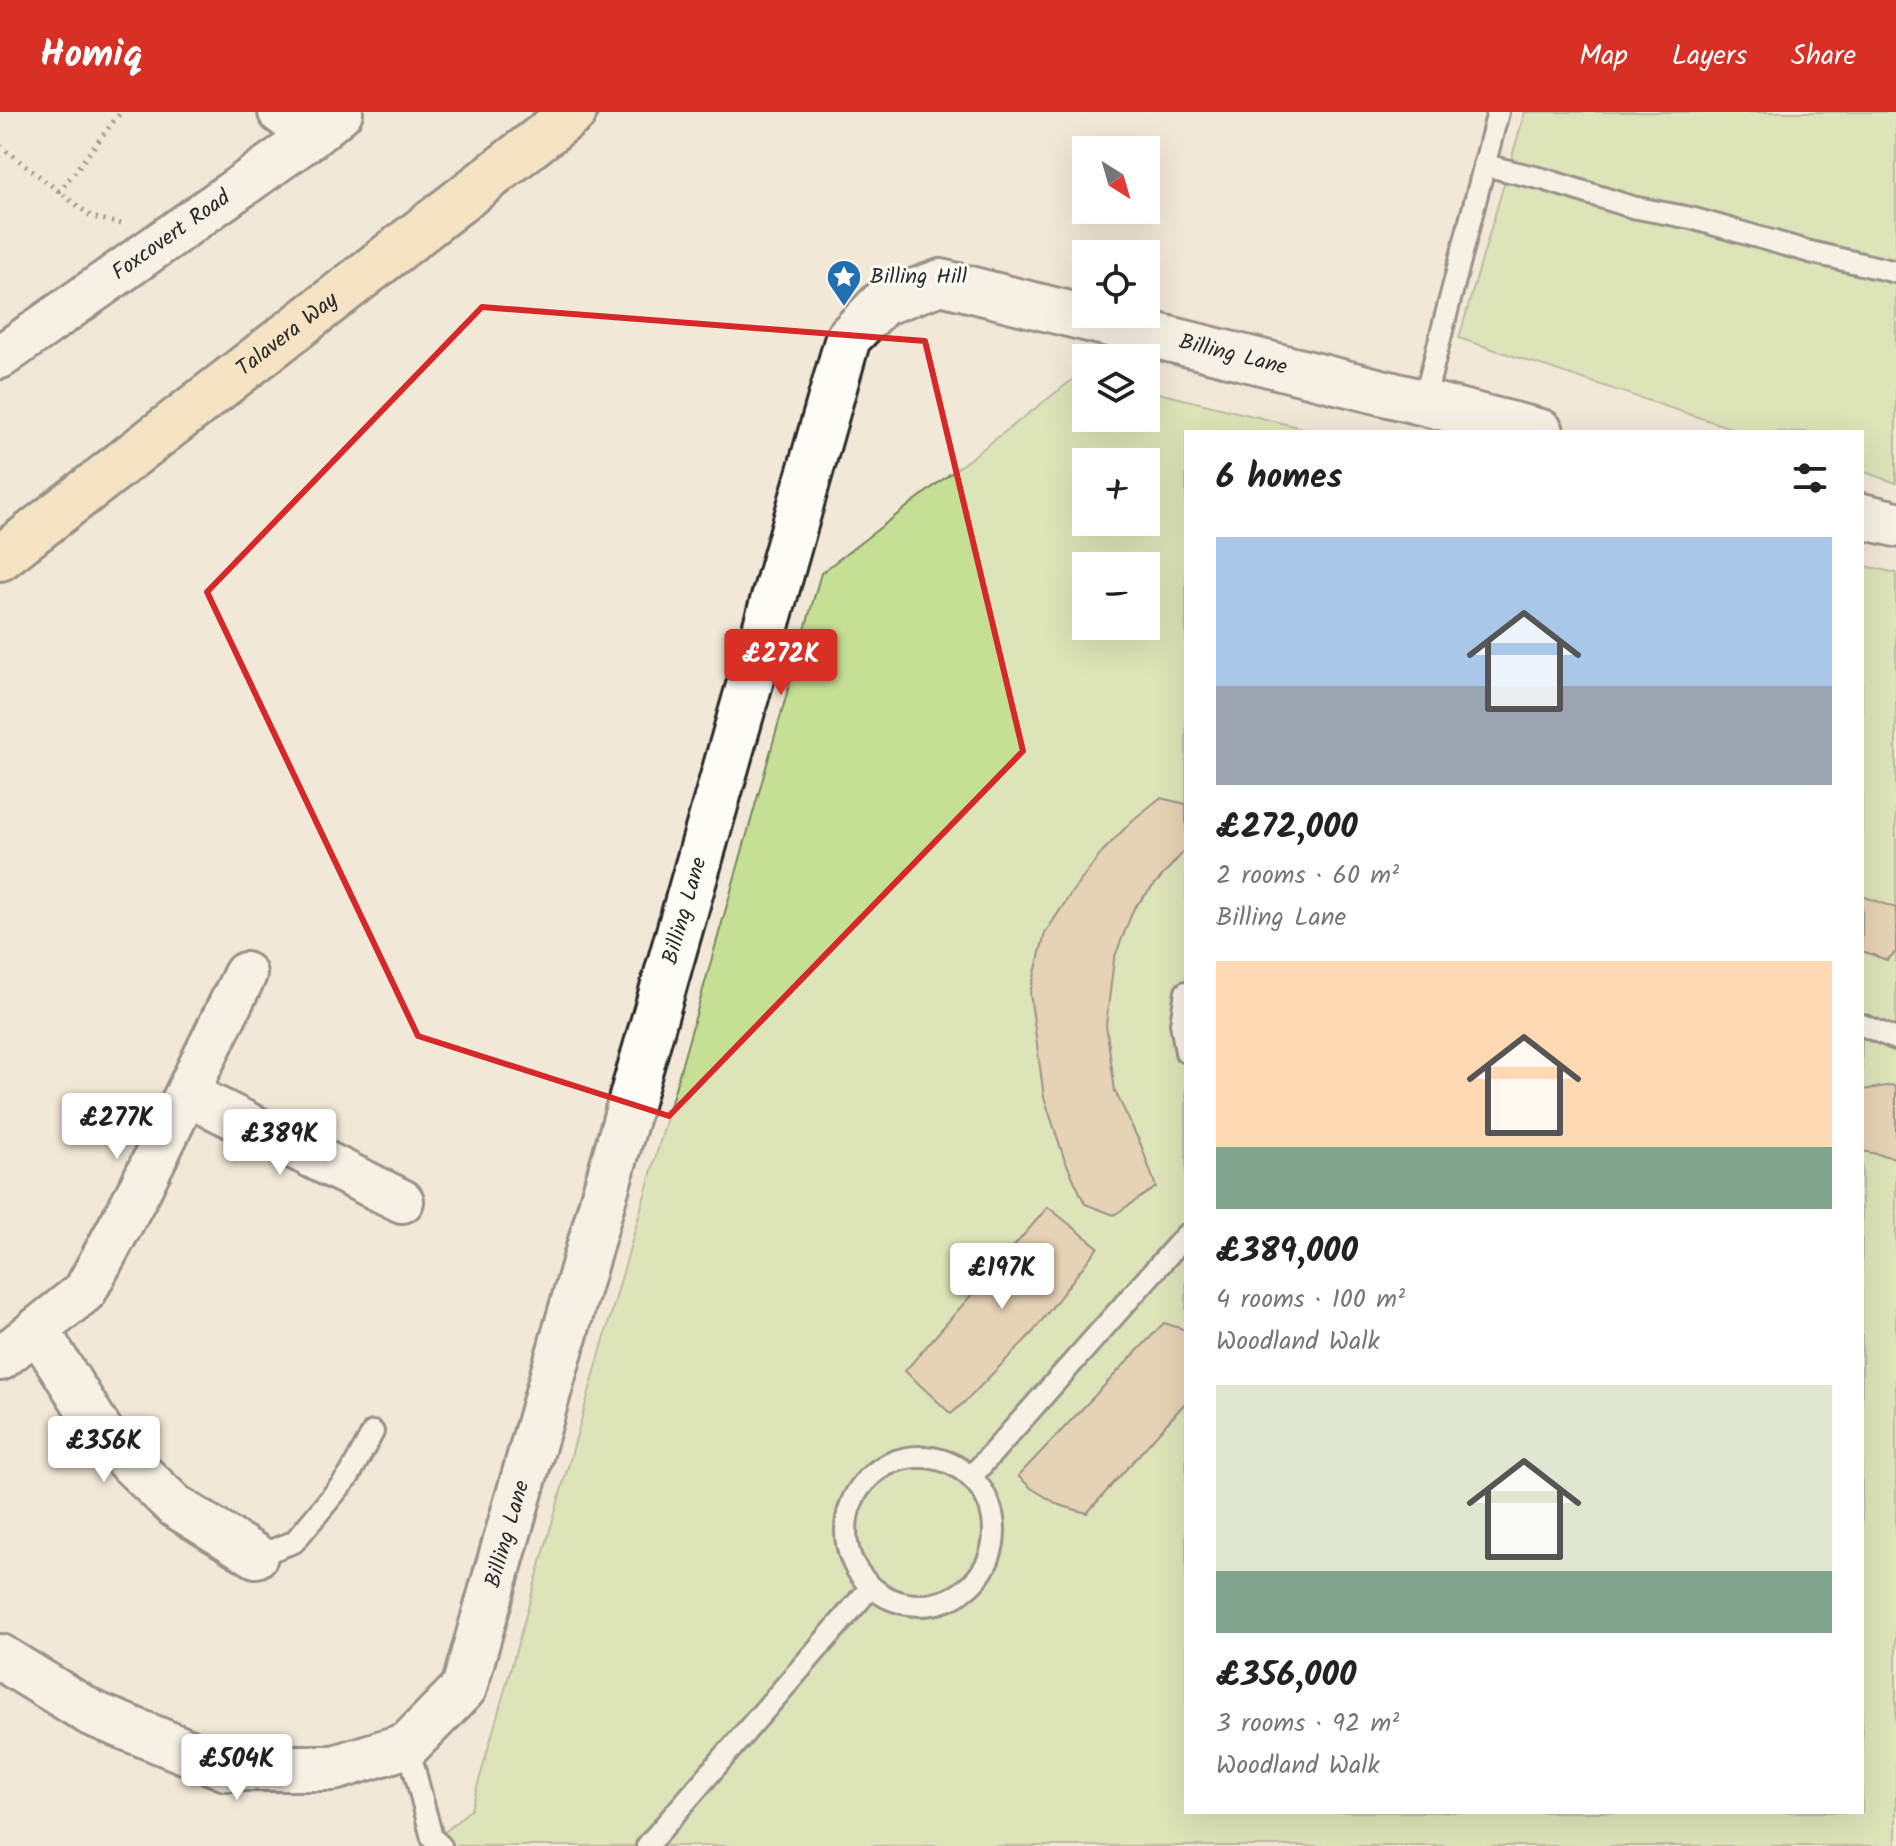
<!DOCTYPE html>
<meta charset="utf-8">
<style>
body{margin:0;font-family:Kalam,sans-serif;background:#f2f2f2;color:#222;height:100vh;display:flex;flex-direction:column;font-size:30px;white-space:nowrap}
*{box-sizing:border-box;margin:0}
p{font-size:26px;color:#767676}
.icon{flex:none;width:44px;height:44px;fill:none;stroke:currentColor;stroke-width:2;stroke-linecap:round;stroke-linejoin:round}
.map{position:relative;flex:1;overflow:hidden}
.panel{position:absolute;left:1184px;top:318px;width:680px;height:1384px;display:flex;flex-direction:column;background:#fff;border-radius:0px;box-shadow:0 8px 32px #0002}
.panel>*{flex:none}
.needle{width:52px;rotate:143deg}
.buttons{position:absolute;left:1072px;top:24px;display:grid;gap:16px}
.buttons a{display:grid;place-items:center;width:88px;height:88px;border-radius:0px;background:#fff;box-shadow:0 8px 32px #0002;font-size:40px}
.price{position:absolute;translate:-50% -68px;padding:0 18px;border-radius:8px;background:#fff;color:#222;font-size:26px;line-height:52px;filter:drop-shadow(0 2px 4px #0008)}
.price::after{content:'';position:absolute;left:50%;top:48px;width:24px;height:18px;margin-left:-12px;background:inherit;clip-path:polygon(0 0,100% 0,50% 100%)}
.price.active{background:#d93025;color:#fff}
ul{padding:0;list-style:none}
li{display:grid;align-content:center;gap:16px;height:424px;padding:0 32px}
li span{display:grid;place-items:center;height:248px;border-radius:0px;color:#555}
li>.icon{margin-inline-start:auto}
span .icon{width:144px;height:144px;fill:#fffc;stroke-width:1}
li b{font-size:34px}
h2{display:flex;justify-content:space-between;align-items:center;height:96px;padding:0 32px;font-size:34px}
header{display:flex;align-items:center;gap:48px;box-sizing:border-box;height:112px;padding:0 40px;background:#d93025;color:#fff}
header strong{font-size:38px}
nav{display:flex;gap:44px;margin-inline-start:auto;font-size:28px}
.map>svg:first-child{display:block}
.green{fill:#c5df95;stroke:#788560;stroke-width:2;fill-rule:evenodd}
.building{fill:#d7b98b;stroke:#2b2b2b;stroke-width:2}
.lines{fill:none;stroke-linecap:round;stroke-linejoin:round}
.lane-casing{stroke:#2b2b2b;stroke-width:26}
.street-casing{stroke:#2b2b2b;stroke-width:48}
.secondary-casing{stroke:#2b2b2b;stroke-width:50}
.primary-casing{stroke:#2b2b2b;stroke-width:50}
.path{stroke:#2b2b2b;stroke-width:5;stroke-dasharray:2 6;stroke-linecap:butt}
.lane{stroke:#fdfcf7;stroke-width:20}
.street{stroke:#fdfcf7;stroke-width:42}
.secondary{stroke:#fdfcf7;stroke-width:44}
.primary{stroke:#faddab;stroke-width:44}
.marked{fill:none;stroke:#d62828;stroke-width:6;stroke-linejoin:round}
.labels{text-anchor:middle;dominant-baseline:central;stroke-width:6;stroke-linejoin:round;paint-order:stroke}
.street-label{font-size:22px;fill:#2b2b2b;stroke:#fdfcf7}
.poi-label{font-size:22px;fill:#2b2b2b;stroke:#fdfcf7;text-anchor:start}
</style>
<header>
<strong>Homiq</strong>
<nav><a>Map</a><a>Layers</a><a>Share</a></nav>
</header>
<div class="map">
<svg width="1896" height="1734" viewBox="0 0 1896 1734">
<rect width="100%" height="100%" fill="#f2e8d7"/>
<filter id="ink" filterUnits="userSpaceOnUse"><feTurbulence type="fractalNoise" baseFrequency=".0125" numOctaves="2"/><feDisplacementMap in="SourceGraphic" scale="16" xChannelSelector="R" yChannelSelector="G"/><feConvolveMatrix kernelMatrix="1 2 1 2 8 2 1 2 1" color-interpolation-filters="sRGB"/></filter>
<g filter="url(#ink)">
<!-- green -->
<g class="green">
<polygon points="1525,0 1896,0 1896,371 1862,359 1862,320 1743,320 1459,226"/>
<path d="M1080 262 1086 263V306H1146V278L1319 320H1186V1700H1862V453L1896 461V1734H429L471 1697 821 461ZM1086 350H1146V410H1086ZM1086 454H1146V514H1086Z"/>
</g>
<!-- building -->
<g class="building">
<polygon points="1160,686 1186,692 1186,737 1134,796 1114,847 1106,913 1115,979 1141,1033 1156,1075 1114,1103 1085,1092 1064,1046 1044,985 1030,881 1045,821 1072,780 1103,739 1134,707"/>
<polygon points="1862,784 1896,796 1896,840 1887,848 1862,839"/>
<polygon points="1892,973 1896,976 1896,1046 1862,1039 1862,978"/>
<polygon points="1048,1095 1098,1135 1033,1220 969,1286 951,1302 905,1259"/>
<polygon points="1164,1211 1186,1218 1186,1290 1087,1401 1059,1393 1031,1376 1018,1364"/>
</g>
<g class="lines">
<defs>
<g id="lane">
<polyline points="1484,53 1543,67 1632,95 1691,106 1810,140 1896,160"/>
<polyline points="1424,289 1498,0"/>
<polyline points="1186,880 1181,911 1186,940"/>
<polyline points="1862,913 1896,927"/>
<circle cx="920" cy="1419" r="74"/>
<polyline points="971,1365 1186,1123"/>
<polyline points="256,1444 294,1430 349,1364 373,1320"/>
<polyline points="408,1633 432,1726 441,1734"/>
<polyline points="647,1734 871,1475"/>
</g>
<g id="street">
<polyline points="280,0 312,24"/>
<path id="s1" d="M0 245 312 24 341 0"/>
<polyline points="187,982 402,1089"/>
<polyline points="37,1217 108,1330 175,1394 256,1444"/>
<polyline points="0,1247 85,1179 141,1075 245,862"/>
</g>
<g id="secondary">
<polyline points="1862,404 1896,412"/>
<path id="s2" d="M0 1545 91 1601 227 1656H334L408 1633 464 1576 848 226 882 191 941 170 1541 320"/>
</g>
<g id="primary">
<path id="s3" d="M0 446 574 0"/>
</g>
</defs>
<!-- lane casing -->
<use href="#lane" class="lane-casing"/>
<!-- street casing -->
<use href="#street" class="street-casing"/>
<!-- secondary casing -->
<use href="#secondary" class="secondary-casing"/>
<!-- primary casing -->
<use href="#primary" class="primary-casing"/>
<!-- path -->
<g class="path">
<polyline points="0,34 92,105 122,112"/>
<polyline points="59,80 121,0"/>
</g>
<!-- lane -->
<use href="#lane" class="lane"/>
<!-- street -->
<use href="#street" class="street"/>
<!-- secondary -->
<use href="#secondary" class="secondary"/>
<!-- primary -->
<use href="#primary" class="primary"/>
</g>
</g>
<!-- marked area -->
<path d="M0 0H1896V1734H0ZM482 195 925 229 1023 639 669 1004 418 924 207 480Z" fill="#f2e8d7" fill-opacity=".55" fill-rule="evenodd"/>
<path class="marked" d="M482 195 925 229 1023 639 669 1004 418 924 207 480Z"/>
<!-- icons -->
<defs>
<symbol id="sight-pin" viewBox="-11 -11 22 30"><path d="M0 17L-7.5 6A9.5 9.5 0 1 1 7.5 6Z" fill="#1f6fb2" stroke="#fdfcf7"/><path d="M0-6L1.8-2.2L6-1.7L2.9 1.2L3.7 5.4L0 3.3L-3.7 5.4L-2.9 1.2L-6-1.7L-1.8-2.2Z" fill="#fff"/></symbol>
</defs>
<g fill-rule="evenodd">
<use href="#sight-pin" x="824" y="145" width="40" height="54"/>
</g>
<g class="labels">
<!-- street labels -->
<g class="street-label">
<text stroke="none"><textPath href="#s1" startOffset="210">Foxcovert Road</textPath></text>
<text stroke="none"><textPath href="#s3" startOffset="364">Talavera Way</textPath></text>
<text stroke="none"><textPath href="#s2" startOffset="2334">Billing Lane</textPath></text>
<text stroke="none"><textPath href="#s2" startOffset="1326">Billing Lane</textPath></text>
<text stroke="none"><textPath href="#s2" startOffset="678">Billing Lane</textPath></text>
</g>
<!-- poi labels -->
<g class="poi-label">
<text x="870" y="165">Billing Hill</text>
</g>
</g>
</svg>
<div class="buttons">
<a><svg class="needle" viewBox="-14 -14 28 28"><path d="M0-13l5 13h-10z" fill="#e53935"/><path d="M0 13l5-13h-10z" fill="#767676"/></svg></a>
<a><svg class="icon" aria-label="locate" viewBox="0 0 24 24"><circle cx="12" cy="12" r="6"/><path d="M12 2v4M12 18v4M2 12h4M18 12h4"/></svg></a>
<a><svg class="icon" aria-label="layers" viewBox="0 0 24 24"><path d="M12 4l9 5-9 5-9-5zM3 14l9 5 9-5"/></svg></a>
<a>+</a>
<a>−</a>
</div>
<b class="price active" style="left:781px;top:585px">£272K</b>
<b class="price" style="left:117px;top:1049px">£277K</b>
<b class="price" style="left:280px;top:1065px">£389K</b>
<b class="price" style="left:1002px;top:1199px">£197K</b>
<b class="price" style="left:104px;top:1372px">£356K</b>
<b class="price" style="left:237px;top:1690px">£504K</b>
<section class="panel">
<h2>6 homes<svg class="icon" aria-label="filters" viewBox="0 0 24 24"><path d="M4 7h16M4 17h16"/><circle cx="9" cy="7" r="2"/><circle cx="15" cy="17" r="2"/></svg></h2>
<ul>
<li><span style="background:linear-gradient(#a9c7e8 60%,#9aa5b1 0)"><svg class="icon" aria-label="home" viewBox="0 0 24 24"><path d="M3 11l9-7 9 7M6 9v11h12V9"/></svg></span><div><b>£272,000</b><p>2 rooms · 60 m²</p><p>Billing Lane</p></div></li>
<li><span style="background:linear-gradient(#ffd9b3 75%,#7fa58c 0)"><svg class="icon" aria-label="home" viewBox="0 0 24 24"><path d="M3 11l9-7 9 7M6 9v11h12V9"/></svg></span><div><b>£389,000</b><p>4 rooms · 100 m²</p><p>Woodland Walk</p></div></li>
<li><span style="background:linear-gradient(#dfe7d0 75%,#7fa58c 0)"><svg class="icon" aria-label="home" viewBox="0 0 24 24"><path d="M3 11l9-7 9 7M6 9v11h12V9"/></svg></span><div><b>£356,000</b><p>3 rooms · 92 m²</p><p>Woodland Walk</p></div></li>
</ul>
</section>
</div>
